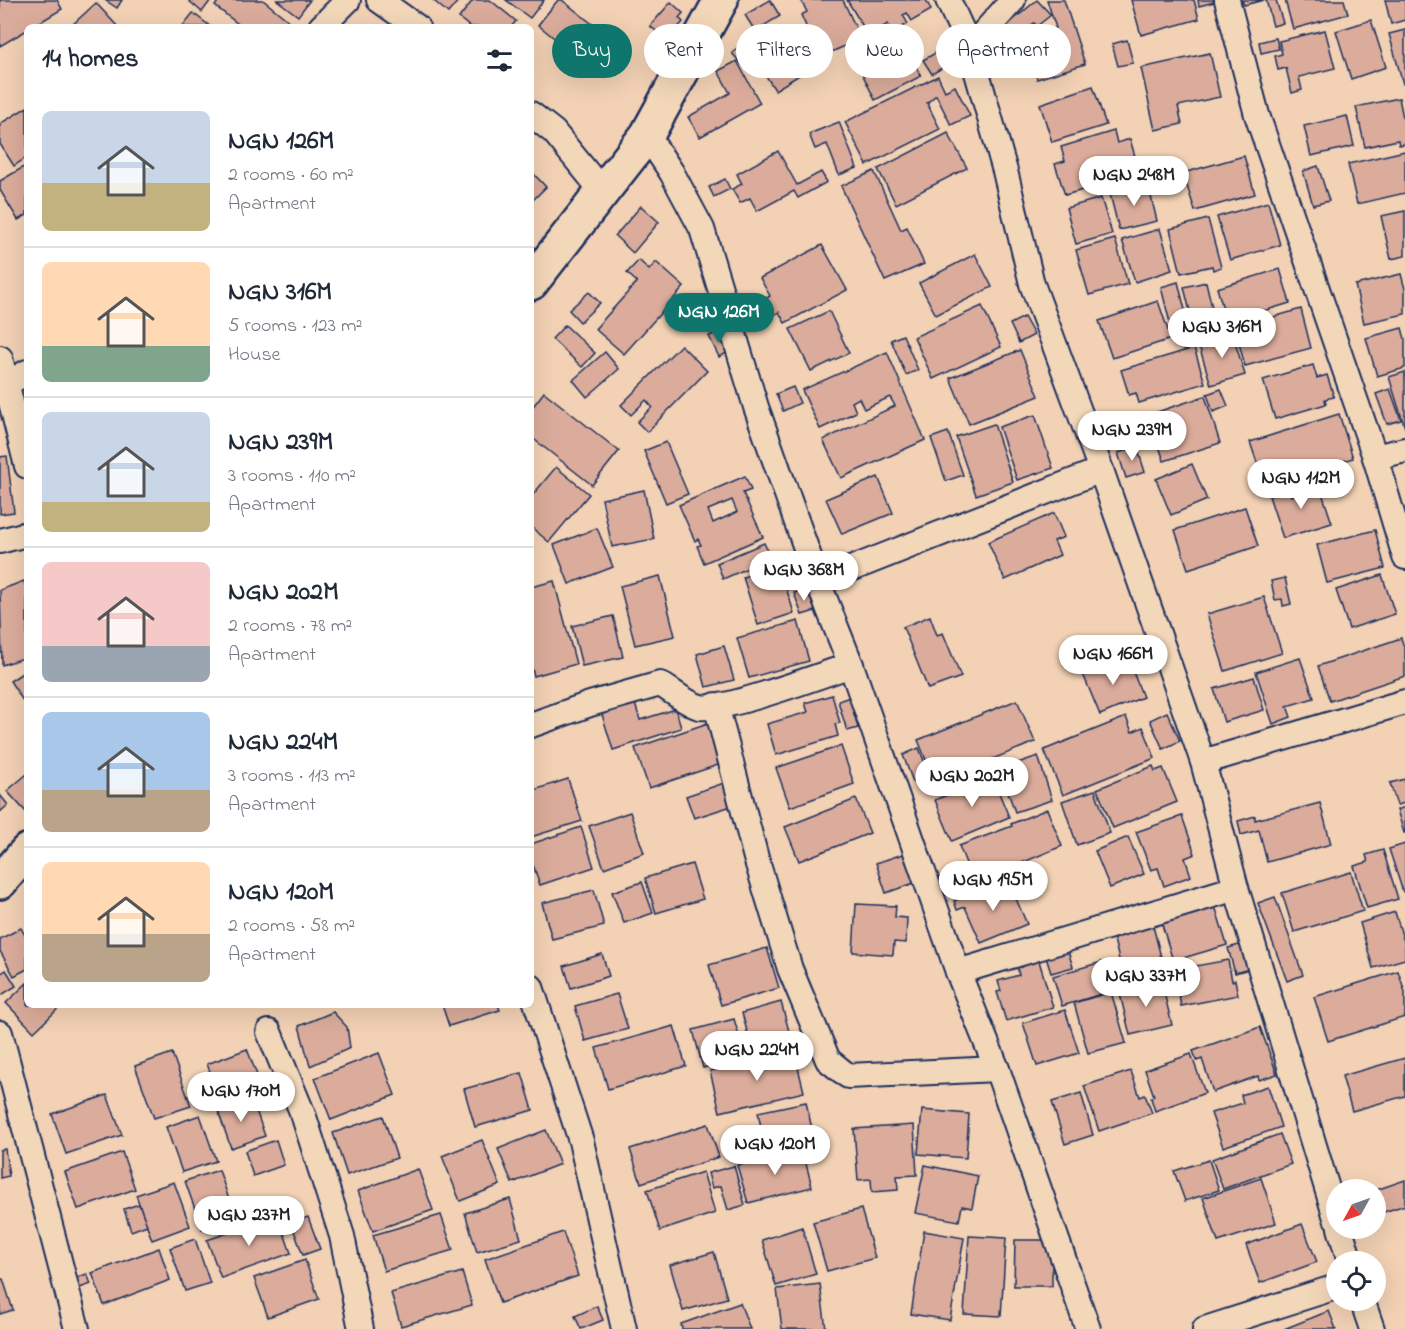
<!DOCTYPE html>
<meta charset="utf-8">
<style>
body{margin:0;font-family:"Indie Flower",sans-serif;background:#f2f2f3;color:#1f2937;height:100vh;display:flex;flex-direction:column;font-size:22px;white-space:nowrap}
*{box-sizing:border-box;margin:0}
p{font-size:20px;color:#747a83}
.icon{flex:none;width:33px;height:33px;fill:none;stroke:currentColor;stroke-width:2;stroke-linecap:round;stroke-linejoin:round}
.map{position:relative;flex:1;overflow:hidden}
.drawer{position:absolute;left:24px;top:24px;width:510px;height:984px;display:flex;flex-direction:column;background:#fff;border-radius:9px;box-shadow:0 6px 24px #0002}
.drawer>*{flex:none}
.banner{position:absolute;left:552px;top:24px;width:570px;height:54px;display:flex;gap:12px}
.needle{width:39px;rotate:230deg}
.fabs{position:absolute;left:1326px;top:1179px;display:grid;gap:12px}
.fabs a{display:grid;place-items:center;width:60px;height:60px;border-radius:50%;background:#fff;box-shadow:0 6px 24px #0002;font-size:30px}
.price{position:absolute;translate:-50% -51px;padding:0 14px;border-radius:21px;background:#fff;color:#222;font-size:20px;line-height:39px;filter:drop-shadow(0 2px 3px #0008)}
.price::after{content:'';position:absolute;left:50%;top:36px;width:18px;height:14px;margin-left:-9px;background:inherit;clip-path:polygon(0 0,100% 0,50% 100%)}
.price.on{background:#0f766e;color:#fff}
ul{padding:0;list-style:none}
li{display:flex;align-items:center;gap:18px;height:150px;padding:0 18px}
li+li{border-top:2px solid #e0e1e3}
li span{display:grid;place-items:center;flex:none;width:168px;height:120px;border-radius:9px;color:#555}
li>.icon{margin-inline-start:auto}
span .icon{width:72px;height:72px;fill:#fffc;stroke-width:1}
li b{font-size:26px}
h2{display:flex;justify-content:space-between;align-items:center;height:72px;padding:0 18px;font-size:26px}
.chip{padding:0 21px;border-radius:27px;background:#fff;box-shadow:0 6px 24px #0002;font-size:21px;line-height:54px}
.chip.on{background:#0f766e;color:#fff}
.map>svg:first-child{display:block}
.building{fill:#dbac9b;stroke:#1b2f5e;stroke-width:1.5;fill-rule:evenodd}
.lines{fill:none;stroke-linecap:round;stroke-linejoin:round}
.minor-casing{stroke:#1b2f5e;stroke-width:28}
.secondary-casing{stroke:#1b2f5e;stroke-width:38}
.minor{stroke:#f3d7b9;stroke-width:24}
.secondary{stroke:#f3d7b9;stroke-width:33}
</style>
<div class="map">
<svg width="1405" height="1329" viewBox="0 0 1405 1329">
<rect width="100%" height="100%" fill="#f2d1b4"/>
<filter id="ink" filterUnits="userSpaceOnUse"><feTurbulence type="fractalNoise" baseFrequency=".0167" numOctaves="2"/><feDisplacementMap in="SourceGraphic" scale="12" xChannelSelector="R" yChannelSelector="G"/><feConvolveMatrix kernelMatrix="1 2 1 2 8 2 1 2 1" color-interpolation-filters="sRGB"/></filter>
<g filter="url(#ink)">
<!-- building -->
<g class="building">
<polygon points="0,0 57,0 62,9 32,27 27,27 27,30 0,46"/>
<polygon points="105,0 122,0 117,8"/>
<polygon points="188,0 211,0 202,12"/>
<polygon points="219,0 263,0 289,21 284,27 242,27 215,6"/>
<polygon points="277,0 310,0 298,16"/>
<polygon points="433,0 459,0 448,13"/>
<polygon points="473,0 490,0 516,21 511,27 470,27 459,18"/>
<polygon points="506,0 544,0 530,18"/>
<polygon points="558,0 562,0 625,50 604,78 538,25"/>
<polygon points="770,0 780,16 755,31 745,15"/>
<polygon points="801,0 843,0 861,39 820,57 801,15 807,12"/>
<polygon points="847,0 926,0 931,10 912,21 907,13 903,15 908,24 892,32 888,24 868,35"/>
<polygon points="1037,0 1051,15 1037,26 1034,23 1016,38 1006,26"/>
<polygon points="1047,0 1064,0 1085,64 1037,79 1024,38 1056,28"/>
<polygon points="1131,0 1194,0 1199,19 1141,35"/>
<polygon points="1198,0 1218,0 1218,1 1199,6"/>
<polygon points="1242,0 1264,0 1244,5"/>
<polygon points="1266,0 1276,0 1283,23 1273,26"/>
<polygon points="1285,0 1344,0 1348,14 1293,29"/>
<polygon points="1385,0 1405,0 1405,20 1391,24"/>
<polygon points="671,2 683,13 679,18 683,22 674,32 670,28 662,36 650,26"/>
<polygon points="96,3 118,27 70,27"/>
<polygon points="193,13 211,27 182,27"/>
<polygon points="1371,20 1386,67 1351,79 1336,31"/>
<polygon points="778,28 806,71 775,90 748,48"/>
<polygon points="1325,30 1335,68 1299,77 1302,90 1292,93 1286,68 1278,70 1275,56 1282,54 1279,41"/>
<polygon points="1405,30 1405,83 1403,84 1389,34"/>
<polygon points="1276,38 1279,49 1261,53 1259,42"/>
<polygon points="1127,40 1133,63 1118,66 1112,44"/>
<polygon points="739,46 752,61 744,67 732,53"/>
<polygon points="907,48 921,76 875,100 861,71"/>
<polygon points="944,48 952,62 932,74 923,60"/>
<polygon points="1210,53 1220,97 1178,106 1182,124 1155,130 1141,68"/>
<polygon points="737,61 760,103 700,137 688,117 730,93 718,71"/>
<polygon points="938,76 945,91 955,86 970,116 951,125 936,95 927,103 940,129 867,165 845,122"/>
<polygon points="1093,86 1106,125 1052,142 1040,104"/>
<polygon points="1399,98 1405,127 1405,144 1399,145 1398,140 1365,147 1356,107"/>
<polygon points="27,107 27,157 14,166 0,144 0,124"/>
<polygon points="1347,116 1354,146 1311,156 1304,126"/>
<polygon points="839,122 857,168 839,175 827,144 815,149 809,134"/>
<polygon points="1114,131 1117,143 1130,139 1140,174 1065,195 1055,164 1065,161 1061,147"/>
<polygon points="948,133 967,168 896,204 878,169"/>
<polygon points="778,151 797,185 821,172 827,182 798,198 794,191 757,211 750,198 740,203 732,189 742,184 737,174"/>
<polygon points="1405,151 1405,193 1357,204 1348,164"/>
<polygon points="1244,156 1255,194 1195,211 1183,173"/>
<polygon points="27,165 27,215 18,220 0,190 0,181"/>
<polygon points="1318,166 1329,201 1313,205 1303,171"/>
<polygon points="531,171 546,187 531,202"/>
<polygon points="874,171 901,230 907,227 924,264 885,281 841,186"/>
<polygon points="725,179 730,189 714,197 709,187"/>
<polygon points="1148,184 1157,221 1119,230 1110,194"/>
<polygon points="1101,198 1112,234 1076,244 1066,208"/>
<polygon points="1268,202 1280,245 1230,260 1217,217"/>
<polygon points="641,206 659,222 633,253 615,236"/>
<polygon points="1405,211 1405,256 1391,259 1381,216"/>
<polygon points="1208,219 1221,267 1213,270 1212,266 1181,273 1170,229"/>
<polygon points="1160,229 1172,270 1135,282 1122,240"/>
<polygon points="1115,239 1128,284 1089,295 1076,250"/>
<polygon points="822,245 847,290 785,323 779,312 767,319 759,303 770,296 760,278"/>
<polygon points="975,254 992,287 936,315 919,283"/>
<polygon points="639,260 649,270 656,262 684,287 624,354 595,329 637,282 627,273"/>
<polygon points="1280,269 1290,303 1227,322 1217,288"/>
<polygon points="1401,274 1405,289 1405,314 1364,323 1355,285"/>
<polygon points="1178,282 1192,338 1175,343 1161,287"/>
<polygon points="1206,282 1215,320 1210,322 1213,331 1196,336 1184,287"/>
<polygon points="589,292 600,303 580,322 569,310"/>
<polygon points="1158,301 1171,339 1112,358 1099,321"/>
<polygon points="982,306 1001,347 933,379 914,337"/>
<polygon points="1301,309 1311,348 1245,366 1235,328"/>
<polygon points="829,311 849,353 811,371 790,329"/>
<polygon points="1024,317 1034,335 1019,343 1010,324"/>
<polygon points="565,325 595,353 582,367 552,339"/>
<polygon points="1402,328 1405,339 1405,368 1377,376 1366,338"/>
<polygon points="720,331 729,352 719,357 709,336"/>
<polygon points="1232,332 1245,375 1211,385 1199,346 1207,344 1206,340"/>
<polygon points="903,335 918,370 906,375 891,340"/>
<polygon points="681,345 707,371 647,432 637,422 652,407 646,400 631,415 621,405"/>
<polygon points="1194,348 1205,383 1139,403 1136,393 1129,395 1121,370"/>
<polygon points="1020,350 1039,396 969,424 950,378"/>
<polygon points="605,352 619,369 587,397 573,380"/>
<polygon points="887,352 925,440 841,478 823,440 895,406 890,397 864,409 859,398 852,402 856,412 820,429 802,390"/>
<polygon points="1313,365 1317,378 1327,375 1334,397 1325,399 1326,404 1275,419 1263,380"/>
<polygon points="1405,372 1405,428 1389,377"/>
<polygon points="793,387 800,403 783,411 776,394"/>
<polygon points="1221,389 1228,406 1213,412 1207,394"/>
<polygon points="1390,389 1401,420 1387,424 1376,394"/>
<polygon points="544,392 619,451 592,485 531,437 531,409"/>
<polygon points="1205,396 1220,443 1164,461 1159,446 1155,448 1150,433 1154,432 1148,415"/>
<polygon points="1339,414 1353,458 1265,486 1250,442"/>
<polygon points="1035,415 1053,468 1017,480 999,427"/>
<polygon points="994,424 1013,482 976,495 956,437"/>
<polygon points="948,432 963,475 946,481 931,438"/>
<polygon points="666,442 688,494 666,503 644,451"/>
<polygon points="1137,447 1145,472 1126,478 1118,453"/>
<polygon points="7,456 14,512 0,514 0,457"/>
<polygon points="1192,464 1207,500 1171,515 1156,479"/>
<polygon points="556,467 589,494 549,542 531,527 531,497"/>
<path d="M745 476 751 490 743 493 763 537 704 563 697 546 701 545 698 539 695 541 679 505ZM732 500 737 512 713 523 708 510Z"/>
<polygon points="878,477 893,513 842,534 826,499"/>
<polygon points="1318,481 1332,523 1283,538 1269,496 1289,490 1291,496 1300,493 1298,487"/>
<polygon points="644,490 654,539 612,547 602,499"/>
<polygon points="1245,507 1258,546 1188,569 1175,530"/>
<polygon points="1054,513 1064,537 1054,541 1060,555 1005,580 988,542"/>
<polygon points="597,528 613,567 569,584 554,545"/>
<polygon points="1375,530 1385,568 1327,583 1317,545"/>
<polygon points="764,543 771,558 723,579 717,563"/>
<polygon points="779,565 794,613 758,625 743,577"/>
<polygon points="1382,575 1395,614 1349,629 1336,590"/>
<polygon points="660,576 675,636 635,645 620,586"/>
<polygon points="1285,578 1291,604 1283,606 1282,599 1275,600 1271,581"/>
<polygon points="24,581 27,590 27,657 2,665 0,590"/>
<polygon points="554,581 576,664 534,676 531,665 531,587"/>
<polygon points="807,589 815,611 802,615 794,593"/>
<polygon points="1264,597 1282,653 1225,671 1207,614"/>
<polygon points="613,616 623,657 582,666 572,626"/>
<polygon points="930,616 937,635 943,633 961,677 928,689 903,627"/>
<polygon points="798,621 809,661 749,678 737,638"/>
<polygon points="1401,638 1405,650 1405,676 1330,701 1318,666"/>
<polygon points="724,646 734,680 706,687 697,654"/>
<polygon points="1127,657 1143,697 1100,715 1083,674"/>
<polygon points="1300,658 1314,698 1287,706 1291,717 1273,724 1256,672"/>
<polygon points="27,670 27,707 10,681"/>
<polygon points="1254,677 1264,710 1224,722 1214,689"/>
<polygon points="832,695 840,723 835,724 838,736 776,755 767,724 808,712 805,703"/>
<polygon points="633,697 640,720 676,709 681,728 613,750 600,708"/>
<polygon points="850,697 858,728 847,731 838,701"/>
<polygon points="1017,700 1035,742 935,782 918,740"/>
<polygon points="1167,712 1180,741 1163,749 1150,720"/>
<polygon points="1126,717 1132,732 1143,727 1155,758 1063,795 1044,750"/>
<polygon points="708,723 721,764 649,788 635,748"/>
<polygon points="841,746 854,784 790,807 776,768"/>
<polygon points="919,748 930,776 913,782 903,755"/>
<polygon points="1038,756 1052,800 1015,812 1000,769"/>
<polygon points="1153,766 1155,771 1163,768 1177,802 1113,828 1097,789"/>
<polygon points="27,774 27,813 7,791"/>
<polygon points="992,776 1009,817 952,841 935,800"/>
<polygon points="568,779 582,821 531,837 531,791"/>
<polygon points="1405,779 1405,803 1397,805 1390,783"/>
<polygon points="733,780 741,803 694,818 686,796"/>
<polygon points="1095,790 1110,833 1077,845 1062,801"/>
<polygon points="0,795 8,805 0,812"/>
<polygon points="856,799 870,833 799,861 785,827"/>
<polygon points="1320,803 1331,844 1267,862 1259,830 1241,835 1238,821 1255,816 1255,820"/>
<polygon points="1405,807 1405,833 1404,833 1397,810"/>
<polygon points="1047,809 1062,846 974,883 959,846 1012,826 1011,824"/>
<polygon points="630,812 644,853 604,868 589,826"/>
<polygon points="1182,816 1195,854 1185,858 1191,876 1164,886 1158,868 1151,870 1136,832"/>
<polygon points="581,827 594,867 540,885 531,859 531,844"/>
<polygon points="1128,837 1144,874 1110,888 1095,851"/>
<polygon points="1405,844 1405,892 1403,892 1389,849"/>
<polygon points="1383,850 1398,899 1367,908 1354,866 1368,862 1366,855"/>
<polygon points="903,854 914,883 886,893 876,863"/>
<polygon points="692,864 703,899 656,913 645,878"/>
<polygon points="1351,872 1363,911 1294,932 1282,893"/>
<polygon points="642,882 653,913 624,923 612,892"/>
<polygon points="1010,885 1027,924 981,943 965,907 957,910 954,901 989,886 992,893"/>
<polygon points="594,890 604,926 552,939 542,903"/>
<polygon points="1275,897 1303,975 1287,981 1258,903"/>
<polygon points="856,904 896,906 895,917 907,918 906,943 894,942 893,955 853,952"/>
<polygon points="1215,906 1227,945 1173,961 1161,921"/>
<polygon points="1395,912 1405,945 1405,959 1373,968 1360,923"/>
<polygon points="1152,922 1165,973 1125,983 1112,932"/>
<polygon points="21,928 27,939 27,969 14,976 0,951 0,939"/>
<polygon points="1243,944 1249,969 1235,973 1228,948"/>
<polygon points="767,948 779,988 721,1005 709,965"/>
<polygon points="1067,948 1073,967 1051,973 1045,954"/>
<polygon points="602,954 609,976 571,988 564,966"/>
<polygon points="1228,960 1232,981 1235,980 1238,995 1181,1006 1174,970"/>
<polygon points="1039,961 1053,1007 1006,1021 997,992 1001,991 998,981 1019,975 1017,968"/>
<polygon points="1102,962 1111,991 1062,1006 1053,976"/>
<polygon points="6,970 16,986 0,996 0,974"/>
<polygon points="1398,971 1405,992 1405,1017 1328,1041 1314,997"/>
<polygon points="1161,980 1172,1025 1130,1035 1119,990"/>
<polygon points="27,983 27,1005 62,1005 34,1032 6,1003"/>
<polygon points="1111,992 1126,1043 1088,1053 1074,1003"/>
<polygon points="617,994 628,1029 585,1041 575,1006"/>
<polygon points="781,1002 792,1042 753,1053 742,1013"/>
<polygon points="442,1005 498,1005 500,1010 449,1026"/>
<polygon points="1065,1010 1079,1053 1037,1066 1023,1023"/>
<polygon points="333,1012 347,1027 350,1048 310,1066 299,1026"/>
<polygon points="734,1019 745,1056 703,1068 693,1030"/>
<polygon points="674,1026 686,1066 608,1089 596,1048"/>
<polygon points="1260,1027 1277,1074 1259,1080 1258,1076 1213,1092 1202,1059 1197,1061 1193,1051"/>
<polygon points="247,1049 262,1088 222,1103 207,1064"/>
<polygon points="794,1051 804,1092 720,1112 710,1071"/>
<polygon points="172,1053 191,1106 154,1118 135,1066"/>
<polygon points="379,1053 395,1095 331,1120 315,1078"/>
<polygon points="1191,1054 1205,1093 1155,1111 1151,1098 1154,1096 1145,1070"/>
<polygon points="1405,1058 1405,1096 1352,1111 1342,1076"/>
<polygon points="1131,1071 1140,1097 1145,1095 1152,1113 1099,1131 1084,1086"/>
<polygon points="522,1073 533,1110 475,1127 464,1089"/>
<polygon points="1268,1086 1281,1127 1223,1147 1211,1113 1243,1103 1241,1095"/>
<polygon points="1081,1093 1093,1135 1065,1144 1052,1102"/>
<polygon points="107,1095 122,1135 66,1154 52,1114"/>
<polygon points="252,1099 265,1136 231,1148 218,1111"/>
<polygon points="806,1102 814,1138 765,1148 758,1112"/>
<polygon points="922,1110 969,1114 966,1158 918,1154"/>
<polygon points="200,1115 216,1161 182,1172 166,1127"/>
<polygon points="383,1116 397,1158 347,1175 333,1133"/>
<polygon points="708,1124 719,1157 641,1183 630,1149"/>
<polygon points="914,1125 917,1175 897,1176 898,1190 872,1192 871,1179 858,1180 854,1129"/>
<polygon points="546,1130 560,1164 512,1183 498,1149"/>
<polygon points="1280,1134 1291,1164 1223,1189 1212,1159"/>
<polygon points="276,1140 284,1165 253,1176 245,1151"/>
<polygon points="482,1140 500,1185 460,1201 442,1156"/>
<polygon points="802,1148 812,1187 748,1203 737,1165"/>
<polygon points="5,1149 9,1176 0,1178 0,1150"/>
<polygon points="122,1152 135,1189 78,1209 65,1172"/>
<polygon points="1209,1160 1219,1190 1185,1201 1174,1171"/>
<polygon points="925,1165 978,1176 972,1208 962,1206 959,1221 915,1213"/>
<polygon points="734,1166 745,1205 728,1210 721,1186 712,1188 708,1173"/>
<polygon points="418,1169 433,1210 373,1231 358,1191"/>
<polygon points="219,1170 235,1217 202,1229 185,1181"/>
<polygon points="703,1172 715,1213 660,1231 647,1190"/>
<polygon points="1261,1178 1276,1223 1218,1242 1203,1198"/>
<polygon points="1405,1180 1405,1205 1381,1213 1376,1190"/>
<polygon points="174,1182 190,1226 152,1240 136,1195"/>
<polygon points="510,1199 521,1239 477,1252 465,1213"/>
<polygon points="139,1204 147,1225 131,1231 124,1209"/>
<polygon points="861,1209 875,1258 827,1271 813,1222"/>
<polygon points="441,1215 453,1250 384,1271 373,1235"/>
<polygon points="278,1216 291,1253 221,1278 207,1240"/>
<polygon points="308,1217 320,1249 303,1255 291,1223"/>
<polygon points="1302,1224 1317,1262 1260,1283 1246,1245"/>
<polygon points="802,1227 816,1274 776,1286 762,1240"/>
<polygon points="924,1231 964,1238 950,1320 911,1314"/>
<polygon points="563,1232 578,1276 500,1303 485,1259"/>
<polygon points="969,1236 1006,1238 1001,1316 964,1314"/>
<polygon points="195,1239 210,1283 185,1291 170,1248"/>
<polygon points="1015,1240 1052,1240 1052,1286 1014,1286"/>
<polygon points="159,1248 170,1280 104,1305 92,1273"/>
<polygon points="714,1252 727,1298 683,1311 670,1265"/>
<polygon points="305,1260 319,1299 268,1317 254,1278"/>
<polygon points="462,1272 472,1305 401,1326 391,1293"/>
<polygon points="87,1274 91,1284 74,1290 70,1280"/>
<polygon points="0,1279 3,1279 13,1310 0,1314"/>
<polygon points="820,1284 826,1329 782,1329 777,1289"/>
<polygon points="740,1303 750,1329 682,1329 681,1324"/>
<polygon points="597,1306 603,1320 581,1329 575,1316"/>
<polygon points="1329,1311 1336,1329 1284,1329"/>
</g>
<g class="lines">
<defs>
<g id="minor">
<polyline points="379,0 417,27"/>
<polyline points="948,0 970,48 1005,171 1032,284 1101,470 1203,762 1236,888 1336,1218"/>
<polyline points="1227,0 1257,115 1375,457 1405,557"/>
<polyline points="321,27 348,0"/>
<polyline points="970,48 1013,0"/>
<polyline points="531,114 554,132 602,191"/>
<polyline points="647,135 672,173 702,229 756,407 818,582 851,665 958,972 997,1069 1088,1329"/>
<polyline points="0,358 27,466"/>
<polyline points="5,385 27,372"/>
<polyline points="1375,457 1405,450"/>
<polyline points="0,541 27,534"/>
<polyline points="818,582 1101,470"/>
<polyline points="716,705 756,858 790,969 828,1060 848,1076 997,1069"/>
<path d="M531 725 590 704 660 684C671 690 687 704 700 707 723 712 824 674 851 665"/>
<polyline points="1203,762 1405,702"/>
<polyline points="958,972 1236,888"/>
<polyline points="531,987 581,1141 624,1329"/>
<polyline points="269,1032 304,1117 342,1236 361,1329"/>
<polyline points="0,1033 77,1329"/>
<polyline points="1340,1228 1350,1262"/>
<polyline points="1362,1300 1372,1329"/>
<polyline points="1205,1329 1336,1287"/>
</g>
<g id="secondary">
<polyline points="531,283 647,135 721,0"/>
<polyline points="0,882 27,851"/>
</g>
</defs>
<!-- minor casing -->
<use href="#minor" class="minor-casing"/>
<!-- secondary casing -->
<use href="#secondary" class="secondary-casing"/>
<!-- minor -->
<use href="#minor" class="minor"/>
<!-- secondary -->
<use href="#secondary" class="secondary"/>
</g>
</g>
</svg>
<div class="fabs">
<a><svg class="needle" viewBox="-14 -14 28 28"><path d="M0-13l5 13h-10z" fill="#e53935"/><path d="M0 13l5-13h-10z" fill="#747a83"/></svg></a>
<a><svg class="icon" aria-label="locate" viewBox="0 0 24 24"><circle cx="12" cy="12" r="6"/><path d="M12 2v4M12 18v4M2 12h4M18 12h4"/></svg></a>
</div>
<b class="price" style="left:1134px;top:207px">NGN 248M</b>
<b class="price on" style="left:719px;top:344px">NGN 126M</b>
<b class="price" style="left:1222px;top:359px">NGN 316M</b>
<b class="price" style="left:1132px;top:462px">NGN 239M</b>
<b class="price" style="left:1301px;top:510px">NGN 112M</b>
<b class="price" style="left:804px;top:602px">NGN 368M</b>
<b class="price" style="left:1113px;top:686px">NGN 166M</b>
<b class="price" style="left:972px;top:808px">NGN 202M</b>
<b class="price" style="left:993px;top:912px">NGN 195M</b>
<b class="price" style="left:1146px;top:1008px">NGN 337M</b>
<b class="price" style="left:757px;top:1082px">NGN 224M</b>
<b class="price" style="left:241px;top:1123px">NGN 170M</b>
<b class="price" style="left:775px;top:1176px">NGN 120M</b>
<b class="price" style="left:249px;top:1247px">NGN 237M</b>
<div class="banner">
<a class="chip on">Buy</a>
<a class="chip">Rent</a>
<a class="chip">Filters</a>
<a class="chip">New</a>
<a class="chip">Apartment</a>
</div>
<section class="drawer">
<h2>14 homes<svg class="icon" aria-label="filters" viewBox="0 0 24 24"><path d="M4 7h16M4 17h16"/><circle cx="9" cy="7" r="2"/><circle cx="15" cy="17" r="2"/></svg></h2>
<ul>
<li><span style="background:linear-gradient(#c9d6e8 60%,#c2b280 0)"><svg class="icon" aria-label="home" viewBox="0 0 24 24"><path d="M3 11l9-7 9 7M6 9v11h12V9"/></svg></span><div><b>NGN 126M</b><p>2 rooms · 60 m²</p><p>Apartment</p></div></li>
<li><span style="background:linear-gradient(#ffd9b3 70%,#7fa58c 0)"><svg class="icon" aria-label="home" viewBox="0 0 24 24"><path d="M3 11l9-7 9 7M6 9v11h12V9"/></svg></span><div><b>NGN 316M</b><p>5 rooms · 123 m²</p><p>House</p></div></li>
<li><span style="background:linear-gradient(#c9d6e8 75%,#c2b280 0)"><svg class="icon" aria-label="home" viewBox="0 0 24 24"><path d="M3 11l9-7 9 7M6 9v11h12V9"/></svg></span><div><b>NGN 239M</b><p>3 rooms · 110 m²</p><p>Apartment</p></div></li>
<li><span style="background:linear-gradient(#f6c9c9 70%,#9aa5b1 0)"><svg class="icon" aria-label="home" viewBox="0 0 24 24"><path d="M3 11l9-7 9 7M6 9v11h12V9"/></svg></span><div><b>NGN 202M</b><p>2 rooms · 78 m²</p><p>Apartment</p></div></li>
<li><span style="background:linear-gradient(#a9c7e8 65%,#b9a48a 0)"><svg class="icon" aria-label="home" viewBox="0 0 24 24"><path d="M3 11l9-7 9 7M6 9v11h12V9"/></svg></span><div><b>NGN 224M</b><p>3 rooms · 113 m²</p><p>Apartment</p></div></li>
<li><span style="background:linear-gradient(#ffd9b3 60%,#b9a48a 0)"><svg class="icon" aria-label="home" viewBox="0 0 24 24"><path d="M3 11l9-7 9 7M6 9v11h12V9"/></svg></span><div><b>NGN 120M</b><p>2 rooms · 58 m²</p><p>Apartment</p></div></li>
</ul>
</section>
</div>
